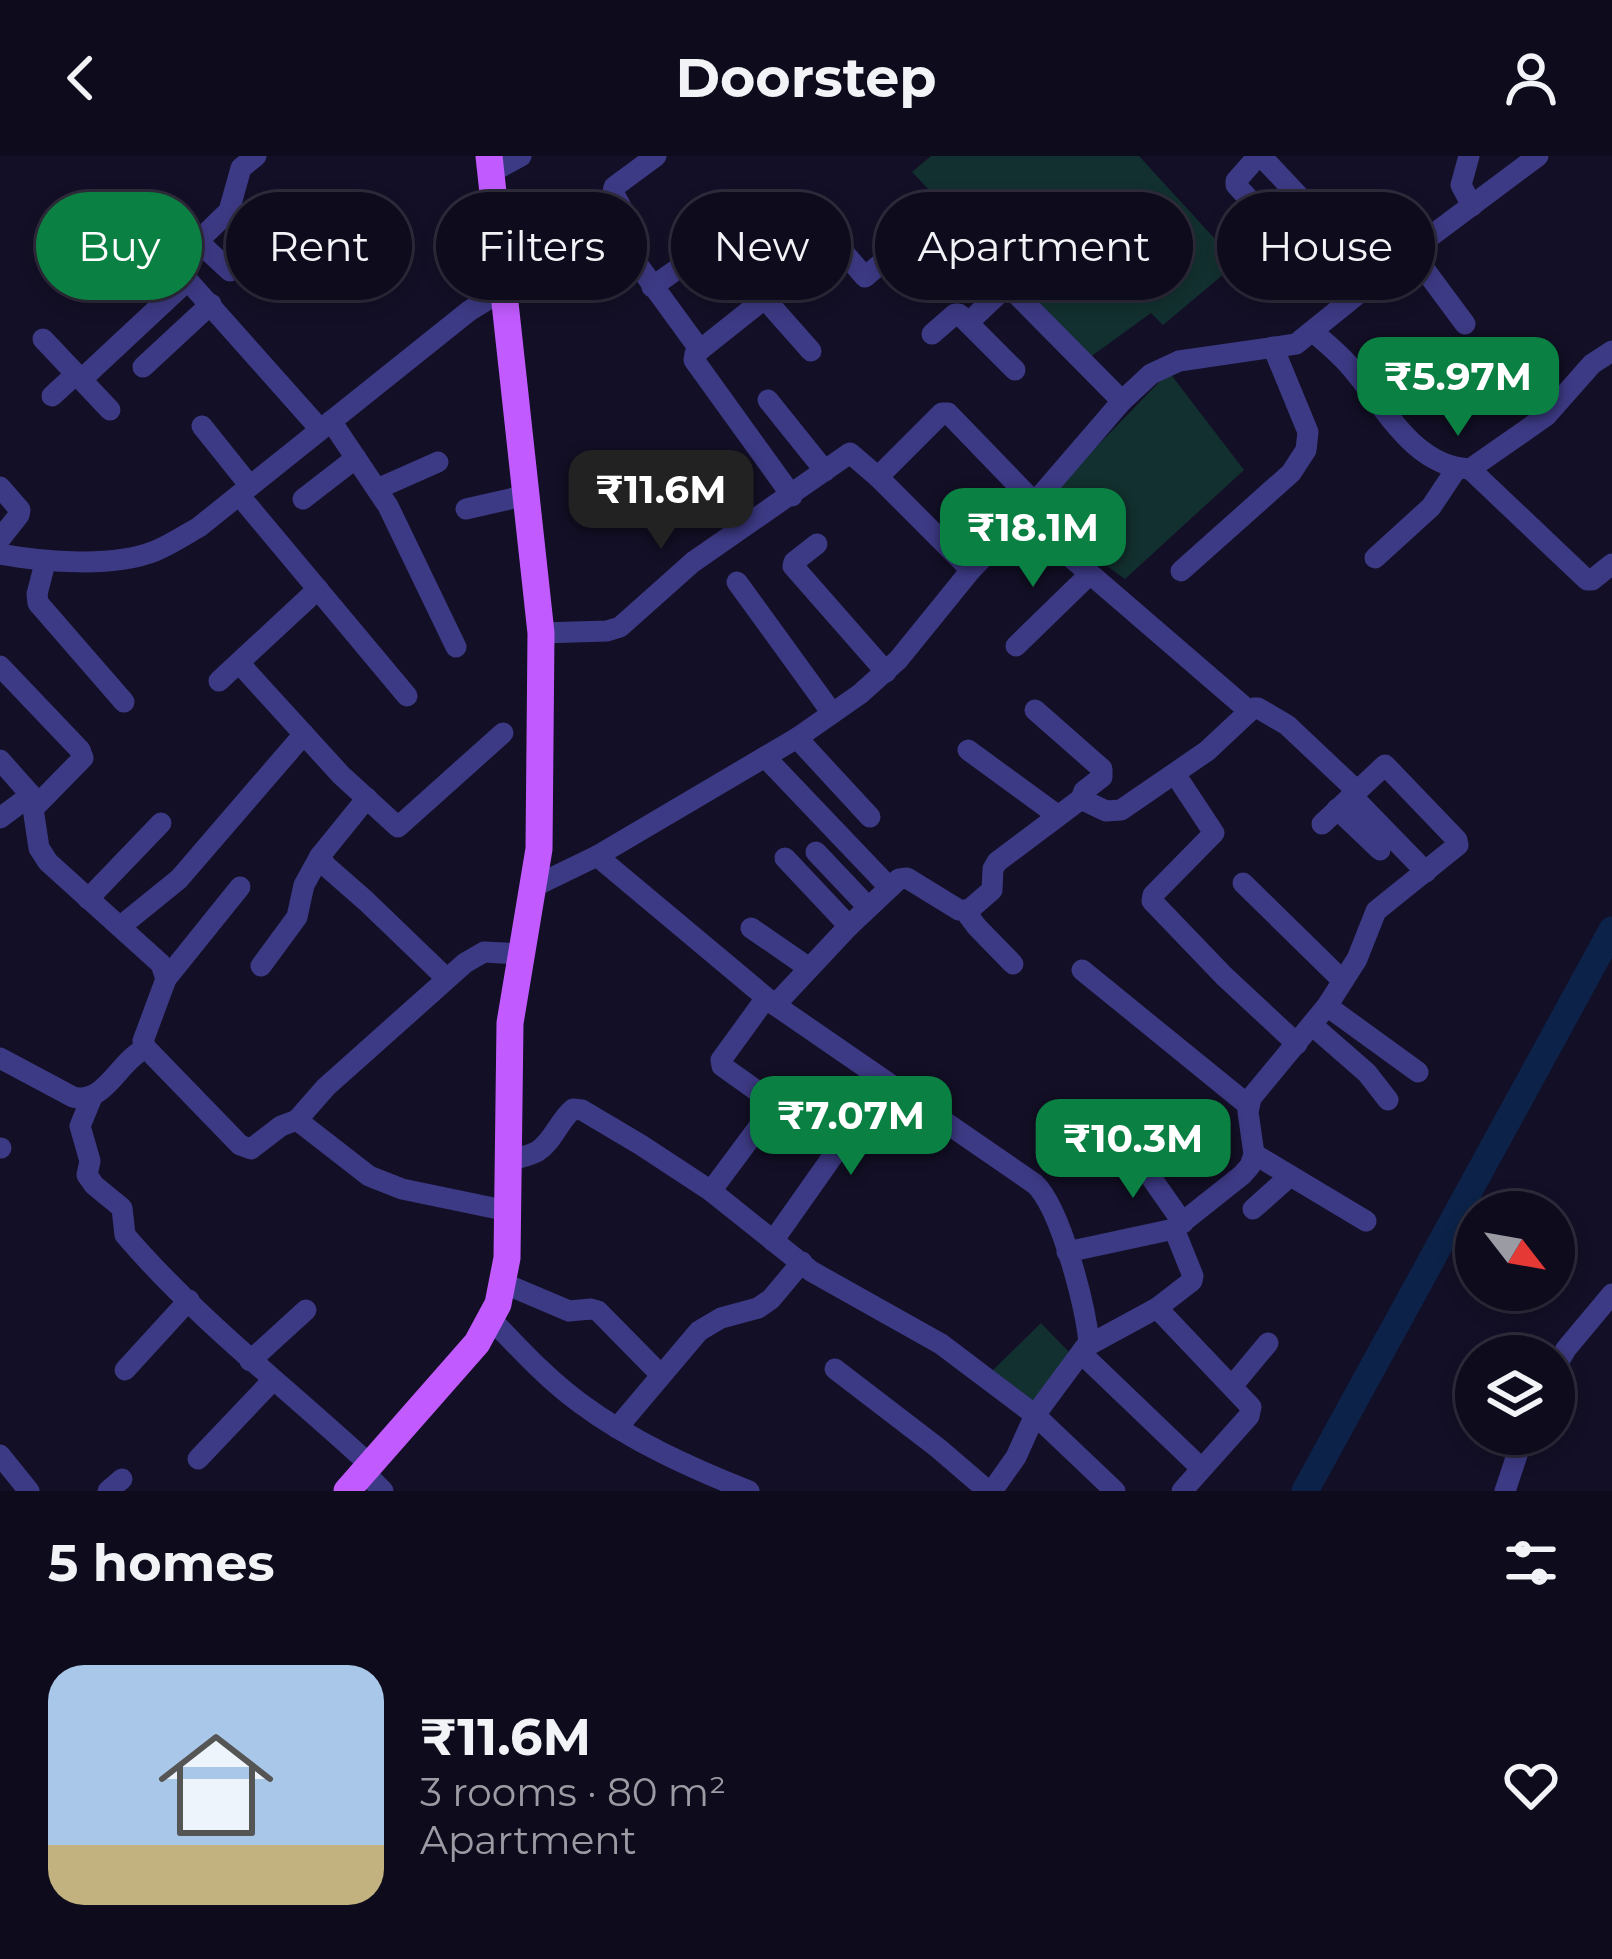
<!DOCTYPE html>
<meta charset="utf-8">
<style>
body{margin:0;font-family:Montserrat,sans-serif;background:#1c1929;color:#f1f3f6;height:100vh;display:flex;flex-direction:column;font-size:45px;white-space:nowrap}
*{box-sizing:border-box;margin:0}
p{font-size:39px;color:#9b9ba3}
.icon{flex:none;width:66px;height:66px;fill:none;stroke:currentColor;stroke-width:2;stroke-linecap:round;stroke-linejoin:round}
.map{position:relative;height:1335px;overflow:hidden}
.sheet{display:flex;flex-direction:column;background:#0e0b1c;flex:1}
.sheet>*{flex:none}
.banner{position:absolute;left:36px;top:36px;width:1542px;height:108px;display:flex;gap:24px}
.needle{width:78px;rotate:121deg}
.buttons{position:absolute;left:1455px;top:1035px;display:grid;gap:24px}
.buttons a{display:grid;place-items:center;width:120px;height:120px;border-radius:50%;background:#0e0b1c;box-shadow:0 6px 18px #0003,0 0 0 3px #2e2b3b;font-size:60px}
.price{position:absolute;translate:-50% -102px;padding:0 27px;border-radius:24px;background:#0b8043;color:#fff;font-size:39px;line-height:78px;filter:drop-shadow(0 3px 6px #0008)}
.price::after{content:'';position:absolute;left:50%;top:72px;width:36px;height:27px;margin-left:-18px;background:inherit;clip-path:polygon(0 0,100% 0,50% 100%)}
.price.current{background:#222;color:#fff}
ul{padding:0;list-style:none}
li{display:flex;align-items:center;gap:36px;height:300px;padding:0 48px}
li span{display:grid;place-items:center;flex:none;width:336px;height:240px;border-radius:36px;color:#555}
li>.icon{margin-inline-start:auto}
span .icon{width:144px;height:144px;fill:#fffc;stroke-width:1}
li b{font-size:51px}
h2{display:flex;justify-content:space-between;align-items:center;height:144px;padding:0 48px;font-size:51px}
.tag{padding:0 42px;border-radius:54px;background:#0e0b1c;box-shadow:0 6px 18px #0003,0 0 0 3px #2e2b3b;font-size:42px;line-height:108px}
.tag.current{background:#0b8043;color:#fff}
header{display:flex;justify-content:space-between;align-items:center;height:156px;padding:0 48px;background:#0e0b1c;font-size:54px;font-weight:700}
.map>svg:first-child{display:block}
.green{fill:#12302f}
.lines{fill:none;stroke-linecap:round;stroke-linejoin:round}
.river{stroke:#0c2248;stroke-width:27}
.minor{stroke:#3d3a85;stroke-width:21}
.major{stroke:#c25bff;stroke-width:27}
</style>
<header><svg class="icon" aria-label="back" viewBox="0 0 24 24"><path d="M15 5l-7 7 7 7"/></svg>Doorstep<svg class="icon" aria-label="person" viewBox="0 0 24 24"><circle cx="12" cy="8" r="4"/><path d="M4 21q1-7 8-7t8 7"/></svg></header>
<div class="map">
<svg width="1612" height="1335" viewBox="0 0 1612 1335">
<rect width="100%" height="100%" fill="#130f26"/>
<!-- green -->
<g class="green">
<polygon points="931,0 1139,0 1237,107 1163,169 1151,157 1089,202 912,16"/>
<polygon points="1169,216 1244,314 1125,423 1032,357"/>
<polygon points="1041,1167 1071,1198 1032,1247 991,1216"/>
</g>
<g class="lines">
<!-- river -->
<polyline class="river" points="1305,1335 1612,774"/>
<!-- minor -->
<g class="minor">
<polyline points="1258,0 1236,25 1236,29 1345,147"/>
<polyline points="1261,0 1326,69"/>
<polyline points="1469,0 1461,29 1472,50"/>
<polyline points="490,17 521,0"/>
<polyline points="166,56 230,115 256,90 227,58"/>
<polyline points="614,76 700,194"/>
<polyline points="197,86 229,55 241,12 256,0"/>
<polyline points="1411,95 1465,168"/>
<polyline points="167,101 320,273"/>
<polyline points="500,114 593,86 626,67 627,62 613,36 614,31 656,0"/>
<polyline points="652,131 710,90"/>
<polyline points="765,143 811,195"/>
<polyline points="969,166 1008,129"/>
<path d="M1312 175C1324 185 1336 195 1347 207 1382 245 1411 311 1470 313L1546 260 1592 208 1612 195"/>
<polyline points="932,178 955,158 959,158 1015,214"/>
<polyline points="43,183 110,254"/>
<polyline points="143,211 211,148"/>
<polyline points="82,223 188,124"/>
<polyline points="52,240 76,218"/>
<polyline points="768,244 825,315"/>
<polyline points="331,265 388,350 456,491"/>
<polyline points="202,270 250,330"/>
<polyline points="1470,313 1587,424 1592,424 1612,408"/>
<polyline points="878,321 942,257 948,257 1035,347"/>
<polyline points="0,331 20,354 19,359 0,383"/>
<polyline points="377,333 438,306"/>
<polyline points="239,339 407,540"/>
<polyline points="792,340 694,204 695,198 831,90 839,91 865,121 938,59 1122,245"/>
<polyline points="303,343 356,302"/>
<polyline points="466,353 527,339"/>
<polyline points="1023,360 1248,554"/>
<polyline points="817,388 794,406 793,410 886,516"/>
<path d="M0 398C44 406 113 412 155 395 170 389 185 379 199 371L469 155 503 134"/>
<polyline points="1375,402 1431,351 1457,312"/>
<polyline points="45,407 37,438 38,447 124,546"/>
<polyline points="1181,415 1291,317 1306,294 1308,276 1273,191"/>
<polyline points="737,426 832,557"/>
<polyline points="541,477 607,475 620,471 693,406 850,297 878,321 971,414"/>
<polyline points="1016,490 1089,419"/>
<polyline points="239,507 341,619 398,671 503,577"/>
<polyline points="0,510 80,594 83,602 34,652"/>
<polyline points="219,525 318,433"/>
<polyline points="1035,554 1102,613 1102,621 1084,635 1081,643"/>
<polyline points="797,582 870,661"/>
<polyline points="968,594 1057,659"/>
<polyline points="765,601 889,731"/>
<polyline points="0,604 31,639 39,692 48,706 161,808 166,823 143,885 146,892 240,989 251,993 281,970 297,964 369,1020 402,1033 508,1055"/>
<polyline points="1175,618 1214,677 1153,739 1152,745 1224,820 1297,888"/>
<polyline points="1351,639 1426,716"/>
<polyline points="367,642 320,700 326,710 366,745 446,822"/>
<polyline points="1337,653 1380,694"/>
<polyline points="0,662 31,639"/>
<polyline points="816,696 868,751"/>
<path d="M597 700 775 849 1035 1028C1061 1053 1085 1149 1089 1186L1035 1259 1016 1301 992 1335"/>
<polyline points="785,702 849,770"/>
<polyline points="1243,727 1343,825"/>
<polyline points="533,731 597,700 797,582 860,538 898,504 971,414 1023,360 1122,245 1151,218 1179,205 1296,188 1411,95 1538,0"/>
<polyline points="88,743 161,667"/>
<polyline points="965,755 977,771 1013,808"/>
<polyline points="121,770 179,723 304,578"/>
<polyline points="751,772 809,812"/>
<polyline points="261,810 297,761 304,729 320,700"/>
<polyline points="1082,814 1248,949"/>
<polyline points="166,823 240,731"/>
<polyline points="766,842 721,904 722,910 837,992"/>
<polyline points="775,849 849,770 899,723 907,722 959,754 969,754 992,734 993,713 997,706 1081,643 1106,655 1121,654 1207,595 1253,552 1258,552 1287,569 1356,634"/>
<polyline points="1327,850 1418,916"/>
<polyline points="1312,869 1367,917 1388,944"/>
<path d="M0 902 73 941C105 949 119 904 146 892"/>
<path d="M92 941 80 970 90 1005 87 1019 94 1029 122 1052 125 1079C198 1164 288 1233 370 1309"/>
<polyline points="297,964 326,931 465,807 484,796 522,798"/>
<polyline points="1129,990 1183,1067"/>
<polyline points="0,992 1,992"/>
<polyline points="1254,998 1366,1065"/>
<path d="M508 1005C517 1002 530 1000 538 995 553 985 559 965 573 953L582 954 641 989 711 1035 811 1115 941 1188 1035 1259 1115 1335"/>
<polyline points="711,1035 775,949"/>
<polyline points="1253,1053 1289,1021"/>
<polyline points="773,1085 885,926"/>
<polyline points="1067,1096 1174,1073 1242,1019 1250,1010 1254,998 1248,956 1251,942 1327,850 1357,803 1376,755 1458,689 1457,684 1385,609 1322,668"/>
<polyline points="503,1127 569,1155 591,1153 598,1155 661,1219"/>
<polyline points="1157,1152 1251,1251 1249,1260 1182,1335"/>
<path d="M490 1162C519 1192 547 1223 580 1247 631 1285 691 1312 749 1335"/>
<polyline points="1087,1190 1157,1152 1192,1125 1193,1120 1174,1073"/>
<polyline points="1082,1198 1201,1312"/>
<polyline points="250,1205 306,1154"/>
<polyline points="835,1213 938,1292 988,1335"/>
<polyline points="125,1214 189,1144"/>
<polyline points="1554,1214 1566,1193 1612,1138"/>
<polyline points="1233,1229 1268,1187"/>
<polyline points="617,1272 699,1175 721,1162 758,1152 771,1143 802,1106"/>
<polyline points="0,1299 29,1335"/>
<polyline points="198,1303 273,1224"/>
<polyline points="364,1316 383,1335"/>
<polyline points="108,1335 122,1323"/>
<polyline points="1505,1335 1524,1278"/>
</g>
<!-- major -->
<polyline class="major" points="347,1335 477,1187 498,1148 507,1102 510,867 539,693 541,477 489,0"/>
</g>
</svg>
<div class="buttons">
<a><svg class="needle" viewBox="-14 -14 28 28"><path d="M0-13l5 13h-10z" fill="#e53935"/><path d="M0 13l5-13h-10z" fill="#9b9ba3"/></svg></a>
<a><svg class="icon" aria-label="layers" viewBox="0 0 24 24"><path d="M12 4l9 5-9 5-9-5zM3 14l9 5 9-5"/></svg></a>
</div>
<b class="price" style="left:1458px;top:283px">₹5.97M</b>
<b class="price current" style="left:661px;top:396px">₹11.6M</b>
<b class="price" style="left:1033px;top:434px">₹18.1M</b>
<b class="price" style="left:851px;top:1022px">₹7.07M</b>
<b class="price" style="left:1133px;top:1045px">₹10.3M</b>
<div class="banner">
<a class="tag current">Buy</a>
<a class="tag">Rent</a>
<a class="tag">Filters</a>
<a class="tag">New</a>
<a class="tag">Apartment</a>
<a class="tag">House</a>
</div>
</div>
<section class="sheet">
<h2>5 homes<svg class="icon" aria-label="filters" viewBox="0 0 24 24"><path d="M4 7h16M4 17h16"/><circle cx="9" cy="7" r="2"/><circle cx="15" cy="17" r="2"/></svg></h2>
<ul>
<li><span style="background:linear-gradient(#a9c7e8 75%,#c2b280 0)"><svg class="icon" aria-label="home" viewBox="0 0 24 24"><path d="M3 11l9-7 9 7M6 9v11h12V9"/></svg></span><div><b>₹11.6M</b><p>3 rooms · 80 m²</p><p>Apartment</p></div><svg class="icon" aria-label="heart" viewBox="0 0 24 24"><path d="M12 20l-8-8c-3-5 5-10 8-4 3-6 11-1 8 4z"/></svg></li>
</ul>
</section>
